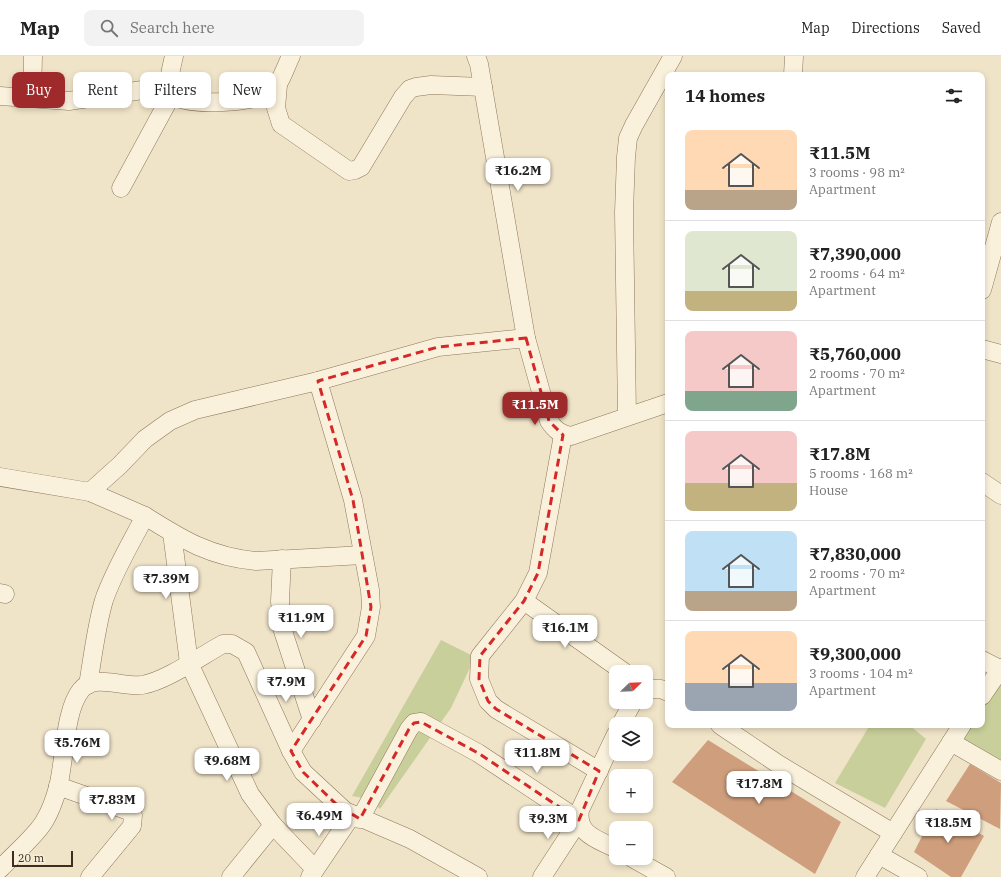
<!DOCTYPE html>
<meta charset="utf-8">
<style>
body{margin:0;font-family:"IBM Plex Serif",serif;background:#f2f2f2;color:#222;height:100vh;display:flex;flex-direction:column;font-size:15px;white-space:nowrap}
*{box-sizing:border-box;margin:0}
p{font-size:13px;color:#767676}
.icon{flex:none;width:22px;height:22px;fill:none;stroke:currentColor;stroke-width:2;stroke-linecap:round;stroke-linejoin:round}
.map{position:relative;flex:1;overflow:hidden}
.side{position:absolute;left:665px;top:16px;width:320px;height:656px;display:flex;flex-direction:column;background:#fff;border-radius:8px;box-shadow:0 2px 6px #0003}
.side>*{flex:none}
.guide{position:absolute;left:12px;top:16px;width:380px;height:36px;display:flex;gap:8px}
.needle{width:26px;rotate:67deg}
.tools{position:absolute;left:609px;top:609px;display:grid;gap:8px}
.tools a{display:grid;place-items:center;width:44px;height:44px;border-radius:8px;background:#fff;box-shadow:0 2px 6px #0003;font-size:20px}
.scale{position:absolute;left:12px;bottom:10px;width:61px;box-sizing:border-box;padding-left:4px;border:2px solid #3d2e20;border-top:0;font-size:11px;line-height:14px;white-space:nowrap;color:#3d2e20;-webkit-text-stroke:3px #f7eed8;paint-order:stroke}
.price{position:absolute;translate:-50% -34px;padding:0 9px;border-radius:8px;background:#fff;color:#222;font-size:13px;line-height:26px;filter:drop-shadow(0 1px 2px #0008)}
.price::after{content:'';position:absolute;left:50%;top:24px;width:12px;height:9px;margin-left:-6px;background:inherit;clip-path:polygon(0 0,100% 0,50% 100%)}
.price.selected{background:#9e2a2b;color:#fff}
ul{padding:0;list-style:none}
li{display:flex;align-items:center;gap:12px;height:100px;padding:0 20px}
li+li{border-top:1px solid #e0e0e0}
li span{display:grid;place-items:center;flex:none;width:112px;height:80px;border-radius:8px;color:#555}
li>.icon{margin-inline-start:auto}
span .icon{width:48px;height:48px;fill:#fffc;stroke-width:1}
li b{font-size:17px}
h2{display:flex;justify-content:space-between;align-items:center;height:48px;padding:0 20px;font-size:17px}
.pill{padding:0 14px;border-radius:8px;background:#fff;box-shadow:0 2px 6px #0003;font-size:14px;line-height:36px}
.pill.selected{background:#9e2a2b;color:#fff}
header{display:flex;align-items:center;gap:24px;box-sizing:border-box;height:56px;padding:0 20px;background:#fff;border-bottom:1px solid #e0e0e0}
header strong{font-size:19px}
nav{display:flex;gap:22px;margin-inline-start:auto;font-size:14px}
.search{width:280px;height:36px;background:#f2f2f2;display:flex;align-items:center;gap:10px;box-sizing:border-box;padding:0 14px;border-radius:8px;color:#767676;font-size:15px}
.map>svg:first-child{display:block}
.green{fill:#c9cf9b}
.building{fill:#cf9f7d}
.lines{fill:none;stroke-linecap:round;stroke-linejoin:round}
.minor-casing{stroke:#8d765c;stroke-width:19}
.minor{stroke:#faf1dc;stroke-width:18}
.marked{fill:none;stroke:#d62828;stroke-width:3;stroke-dasharray:8 5;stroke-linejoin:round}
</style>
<header>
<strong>Map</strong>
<div class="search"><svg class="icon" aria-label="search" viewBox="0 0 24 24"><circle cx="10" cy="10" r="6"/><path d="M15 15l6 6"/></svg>Search here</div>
<nav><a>Map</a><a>Directions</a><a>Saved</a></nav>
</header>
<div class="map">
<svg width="1001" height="821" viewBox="0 0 1001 821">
<rect width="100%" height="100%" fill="#f0e4c8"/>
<!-- green -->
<g class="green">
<polygon points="441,584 475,601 451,652 380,753 369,743 352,740"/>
<polygon points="1001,605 1001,710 946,683 957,669 982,669 982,634"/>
<polygon points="870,669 909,669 926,683 885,752 835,727"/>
</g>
<!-- building -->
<g class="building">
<polygon points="708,684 841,766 815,818 672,726"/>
<polygon points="970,708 1001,727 1000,773 946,745"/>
<polygon points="936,753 984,780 961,821 951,821 914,796"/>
</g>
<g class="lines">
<defs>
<g id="minor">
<path d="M174 0C172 10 165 31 173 39 186 51 259 47 272 35 281 27 285 12 291 0"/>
<polyline points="476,0 479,8 526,282"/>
<polyline points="793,19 794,0"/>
<polyline points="278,29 276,52 281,68 349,115 355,114 361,111 403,41 410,33 416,31 431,29 483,31"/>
<polyline points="0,40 69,45 169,30"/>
<polyline points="32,42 33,0"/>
<polyline points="121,132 172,38"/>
<polyline points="982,234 1001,166"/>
<polyline points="982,293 1001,298"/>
<polyline points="627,360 624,156 626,101 628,82 634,69 673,0"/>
<polyline points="563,379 538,517 524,545 480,600 479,623 488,645 496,653 599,715"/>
<path d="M0 421 90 436 120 409 145 383 170 365 195 354 318 325 438 291 526 282 549 365C555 374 560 378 571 380L668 347"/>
<polyline points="982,426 1001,439"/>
<path d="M145 460C183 484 211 501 256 505L363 499"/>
<polyline points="172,477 189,607 250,738 273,769 315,813"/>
<polyline points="282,503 280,545 282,572 312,664"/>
<polyline points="0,537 5,538"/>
<polyline points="524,545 624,616"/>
<polyline points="982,604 1000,613"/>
<path d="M88 629C93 600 96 571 104 544 114 515 131 487 145 460L90 436"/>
<polyline points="646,633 661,633 668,636"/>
<polyline points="982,640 1001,612"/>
<polyline points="621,668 633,646"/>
<polyline points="720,669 778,708 893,777"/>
<path d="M616 678 580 754C576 779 598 783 616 793"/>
<polyline points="951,686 1001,715"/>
<polyline points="291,695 366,580 371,551 370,534 353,444 318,325"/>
<polyline points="58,730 129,755 133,759 132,770 90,821"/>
<polyline points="360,763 409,673 414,667 421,666 478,697 579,764 542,821"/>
<polyline points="879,799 918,821"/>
<polyline points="632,802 666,821"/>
<path d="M0 813C11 801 38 778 45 764 51 754 55 742 58 731 65 705 64 655 81 634 94 617 124 632 142 629 166 625 201 600 223 588H232L246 596 291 695 303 716 345 755 410 783 478 821"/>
<polyline points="231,821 273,769"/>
<polyline points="310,821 352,759"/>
<polyline points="865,821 962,669"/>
</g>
</defs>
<!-- minor casing -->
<use href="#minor" class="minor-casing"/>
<!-- minor -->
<use href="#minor" class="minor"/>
</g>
<!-- marked area -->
<path class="marked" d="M526 282 549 365 563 379 538 517 524 545 480 600 479 623 488 645 496 653 599 715 579 764 478 697 421 666 414 667 409 673 360 763 337 749 303 716 291 695 366 580 371 551 353 444 318 325 438 291Z"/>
</svg>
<div class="tools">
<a><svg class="needle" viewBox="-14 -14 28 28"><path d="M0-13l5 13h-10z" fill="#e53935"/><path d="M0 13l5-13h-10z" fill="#767676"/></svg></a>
<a><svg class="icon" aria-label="layers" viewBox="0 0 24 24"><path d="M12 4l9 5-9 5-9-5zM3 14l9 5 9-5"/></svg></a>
<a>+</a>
<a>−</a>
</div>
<div class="scale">20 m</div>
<b class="price" style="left:518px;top:136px">₹16.2M</b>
<b class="price selected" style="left:535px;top:370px">₹11.5M</b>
<b class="price" style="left:166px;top:544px">₹7.39M</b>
<b class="price" style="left:301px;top:583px">₹11.9M</b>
<b class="price" style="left:565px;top:593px">₹16.1M</b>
<b class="price" style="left:286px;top:647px">₹7.9M</b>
<b class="price" style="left:77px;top:708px">₹5.76M</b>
<b class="price" style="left:537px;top:718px">₹11.8M</b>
<b class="price" style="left:227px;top:726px">₹9.68M</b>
<b class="price" style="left:759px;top:749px">₹17.8M</b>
<b class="price" style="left:112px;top:765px">₹7.83M</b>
<b class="price" style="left:319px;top:781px">₹6.49M</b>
<b class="price" style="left:548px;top:784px">₹9.3M</b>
<b class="price" style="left:948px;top:788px">₹18.5M</b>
<div class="guide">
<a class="pill selected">Buy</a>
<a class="pill">Rent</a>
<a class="pill">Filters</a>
<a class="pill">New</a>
</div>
<section class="side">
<h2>14 homes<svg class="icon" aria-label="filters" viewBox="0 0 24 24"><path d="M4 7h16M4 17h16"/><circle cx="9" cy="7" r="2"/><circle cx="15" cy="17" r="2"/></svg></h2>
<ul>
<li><span style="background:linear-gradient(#ffd9b3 75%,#b9a48a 0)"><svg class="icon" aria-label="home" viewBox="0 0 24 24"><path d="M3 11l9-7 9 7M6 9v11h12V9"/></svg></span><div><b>₹11.5M</b><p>3 rooms · 98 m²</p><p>Apartment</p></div></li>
<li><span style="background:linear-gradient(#dfe7d0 75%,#c2b280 0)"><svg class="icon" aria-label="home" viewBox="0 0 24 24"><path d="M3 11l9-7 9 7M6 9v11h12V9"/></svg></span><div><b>₹7,390,000</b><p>2 rooms · 64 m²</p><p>Apartment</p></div></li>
<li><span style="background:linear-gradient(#f6c9c9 75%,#7fa58c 0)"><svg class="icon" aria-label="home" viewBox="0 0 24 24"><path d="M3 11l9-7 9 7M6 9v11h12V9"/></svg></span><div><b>₹5,760,000</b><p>2 rooms · 70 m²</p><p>Apartment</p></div></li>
<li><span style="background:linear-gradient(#f6c9c9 65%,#c2b280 0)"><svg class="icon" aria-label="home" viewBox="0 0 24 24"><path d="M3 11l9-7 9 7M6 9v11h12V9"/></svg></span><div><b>₹17.8M</b><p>5 rooms · 168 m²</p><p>House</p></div></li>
<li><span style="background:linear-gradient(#bfe0f5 75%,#b9a48a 0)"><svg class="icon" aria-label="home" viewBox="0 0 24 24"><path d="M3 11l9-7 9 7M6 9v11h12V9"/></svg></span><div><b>₹7,830,000</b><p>2 rooms · 70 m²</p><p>Apartment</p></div></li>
<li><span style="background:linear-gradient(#ffd9b3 65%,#9aa5b1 0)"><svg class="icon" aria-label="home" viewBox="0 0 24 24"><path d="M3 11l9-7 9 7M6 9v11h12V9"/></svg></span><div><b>₹9,300,000</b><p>3 rooms · 104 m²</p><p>Apartment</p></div></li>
</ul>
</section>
</div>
